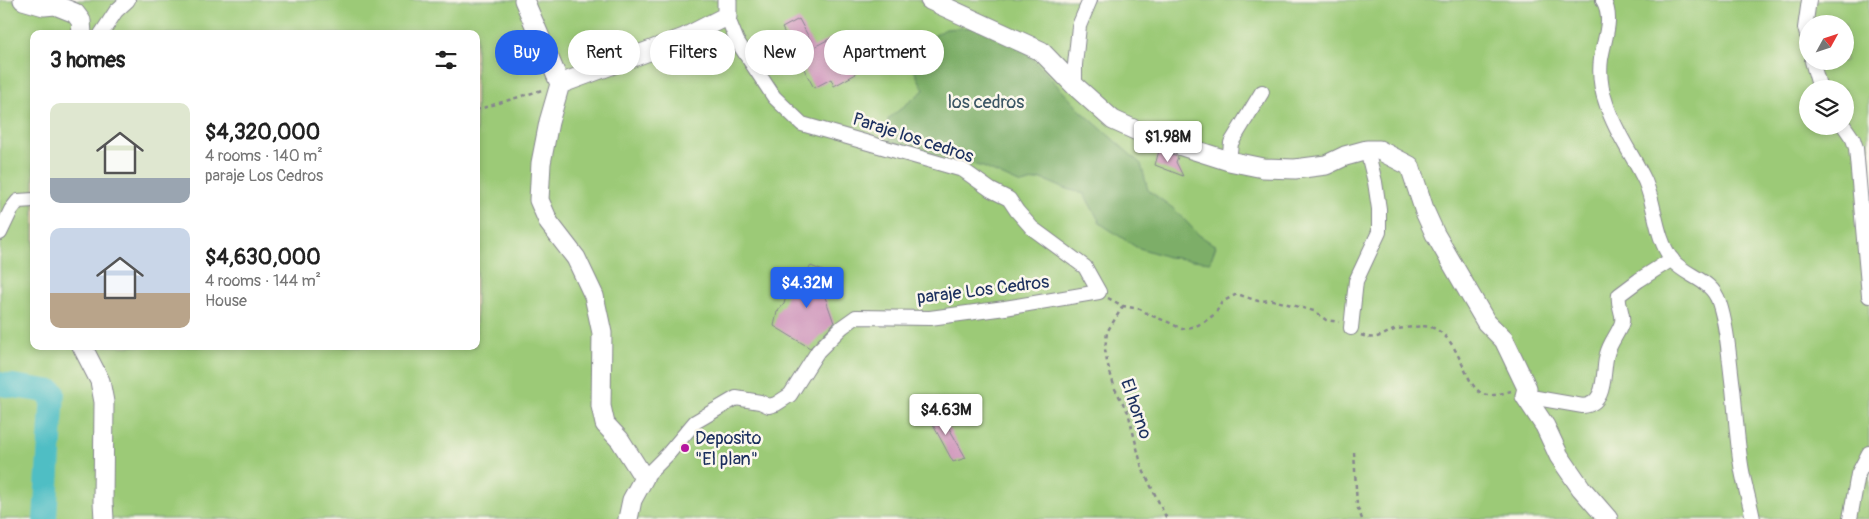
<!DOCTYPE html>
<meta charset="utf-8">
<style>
body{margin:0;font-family:Pangolin,sans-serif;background:#f6f6f6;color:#222;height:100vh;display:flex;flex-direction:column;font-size:19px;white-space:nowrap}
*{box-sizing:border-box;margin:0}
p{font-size:16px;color:#767676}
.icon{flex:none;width:28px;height:28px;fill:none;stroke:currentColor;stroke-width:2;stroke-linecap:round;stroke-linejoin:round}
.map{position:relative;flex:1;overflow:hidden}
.details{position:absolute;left:30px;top:30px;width:450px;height:320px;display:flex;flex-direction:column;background:#fff;border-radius:10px;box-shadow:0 2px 8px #0003}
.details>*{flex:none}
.banner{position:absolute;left:495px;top:30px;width:475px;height:45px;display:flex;gap:10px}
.needle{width:32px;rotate:50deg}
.buttons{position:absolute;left:1799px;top:15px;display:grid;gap:10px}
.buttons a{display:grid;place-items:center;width:55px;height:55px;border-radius:50%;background:#fff;box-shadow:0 2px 8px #0003;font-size:25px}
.price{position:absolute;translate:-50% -42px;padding:0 11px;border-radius:5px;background:#fff;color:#222;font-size:16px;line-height:32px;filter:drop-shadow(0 1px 2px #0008)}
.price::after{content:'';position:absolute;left:50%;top:30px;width:15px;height:11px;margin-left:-8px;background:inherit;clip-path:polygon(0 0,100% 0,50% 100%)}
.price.selected{background:#2563eb;color:#fff}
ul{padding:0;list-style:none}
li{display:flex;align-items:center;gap:15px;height:125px;padding:0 20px}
li span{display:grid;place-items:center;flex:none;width:140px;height:100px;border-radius:10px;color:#555}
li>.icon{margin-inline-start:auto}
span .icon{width:60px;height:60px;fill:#fffc;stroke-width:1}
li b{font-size:21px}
h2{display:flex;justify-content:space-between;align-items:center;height:60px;padding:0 20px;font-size:21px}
.tag{padding:0 18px;border-radius:22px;background:#fff;box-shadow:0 2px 8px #0003;font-size:18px;line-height:45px}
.tag.selected{background:#2563eb;color:#fff}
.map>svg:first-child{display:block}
.green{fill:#9cca77;stroke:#5c7c6a;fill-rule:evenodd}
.forest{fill:#7dae68;stroke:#4c6e63}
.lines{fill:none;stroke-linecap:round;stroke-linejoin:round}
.river{stroke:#4fbec4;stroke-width:24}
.building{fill:#ce93ba}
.street-casing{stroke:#86868e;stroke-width:16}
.secondary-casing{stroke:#86868e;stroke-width:21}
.path{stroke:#86868e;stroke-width:2.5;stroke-dasharray:4 4;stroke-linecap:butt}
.street{stroke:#fff;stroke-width:14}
.secondary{stroke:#fff;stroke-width:19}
.poi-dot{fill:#b5179e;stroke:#fbf7ec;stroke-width:2}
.labels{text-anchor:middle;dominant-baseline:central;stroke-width:5;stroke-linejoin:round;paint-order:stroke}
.park-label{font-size:18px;fill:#3b5664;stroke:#fbf7ec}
.street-label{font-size:18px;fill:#1b2f5e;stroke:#fbf7ec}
.poi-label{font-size:18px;fill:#1b2f5e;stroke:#fbf7ec;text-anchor:start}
</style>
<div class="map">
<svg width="1869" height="519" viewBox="0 0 1869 519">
<rect width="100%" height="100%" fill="#fbf7ec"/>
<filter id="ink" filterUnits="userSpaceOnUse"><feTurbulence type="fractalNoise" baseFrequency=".02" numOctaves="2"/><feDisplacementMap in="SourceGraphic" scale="10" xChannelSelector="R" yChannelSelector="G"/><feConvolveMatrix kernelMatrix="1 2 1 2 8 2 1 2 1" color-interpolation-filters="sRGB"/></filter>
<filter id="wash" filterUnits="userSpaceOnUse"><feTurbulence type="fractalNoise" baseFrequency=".0096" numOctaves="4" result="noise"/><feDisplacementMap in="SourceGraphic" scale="20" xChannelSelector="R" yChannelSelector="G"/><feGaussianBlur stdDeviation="1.12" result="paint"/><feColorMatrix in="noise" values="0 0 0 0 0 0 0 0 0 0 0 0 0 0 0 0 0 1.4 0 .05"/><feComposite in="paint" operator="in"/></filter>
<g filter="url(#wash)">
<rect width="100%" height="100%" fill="#f2ddbd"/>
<!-- green -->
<path class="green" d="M0 0H1869V519H0ZM1808 24H1845V61H1808ZM34 34H476V346H34ZM1808 89H1845V126H1808Z"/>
<!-- forest -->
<polygon class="forest" points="974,27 1015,40 1080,110 1141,164 1148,190 1174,209 1199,235 1216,246 1210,262 1168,257 1136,247 1101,224 1084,194 1061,187 1042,179 1021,184 983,167 890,142 888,119 924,90 905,52 946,29"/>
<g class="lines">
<!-- river -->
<polyline class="river" points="0,384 53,392 45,519"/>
</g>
<g id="blocks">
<!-- building -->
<g class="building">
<polygon points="799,19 814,47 835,36 856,74 834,86 831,79 814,88 782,28"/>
<polygon points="1159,151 1178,157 1176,162 1183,176 1155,165"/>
<polygon points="811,266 823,271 830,285 837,287 825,297 834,323 810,348 774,326 777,312 784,304 786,296"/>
<polygon points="937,407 966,458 953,462 933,425 929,412"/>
</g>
</g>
</g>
<g filter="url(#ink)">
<use href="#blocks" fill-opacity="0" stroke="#86868e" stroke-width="1"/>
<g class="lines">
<defs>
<g id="street">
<path d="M1603 0C1614 18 1604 39 1601 59 1599 74 1601 89 1606 103 1615 132 1633 155 1645 181 1656 207 1655 236 1672 260 1686 277 1712 279 1719 302 1728 329 1729 360 1733 388 1736 416 1737 444 1742 471 1745 487 1750 503 1753 519"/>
<polyline points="101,34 116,11 128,0"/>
<polyline points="1808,39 1805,28 1809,0"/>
<polyline points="1812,61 1820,89"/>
<polyline points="1075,86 1075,65 1079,26 1090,0"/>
<polyline points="1844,126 1853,139 1856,148 1869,296"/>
<polyline points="1229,161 1231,143 1262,92"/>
<polyline points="0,233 11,210 18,201 34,200"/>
<polyline points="1351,328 1356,281 1379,232 1379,209 1375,182 1367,150"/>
<path d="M1525 396 1583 406C1608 404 1602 371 1607 354 1610 342 1619 333 1622 322 1624 313 1617 305 1619 295L1639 280 1672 259"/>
<polyline points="644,478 668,454 695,422 736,398 760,402 769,406 776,404 790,395 818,351 842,327 856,317 930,318 1005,308 1099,292 1085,267 1032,228 1017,211 1009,199 991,190 963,170 802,124 774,97 737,41 727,16"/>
<polyline points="1850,519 1858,474 1869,453"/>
</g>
<g id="secondary">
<polyline points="23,0 44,6 55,5 75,13 81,21 82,34"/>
<polyline points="524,0 560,84"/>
<polyline points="930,0 1041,51 1075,86 1113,120 1144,134 1229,161 1263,168 1295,169 1326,165 1345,156 1367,150 1379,150 1410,166 1425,212 1435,234 1486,322 1504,340 1527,388 1525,396 1545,426 1559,456 1581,488 1608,519"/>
<polyline points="82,346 100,381 104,402 103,502 104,519"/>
<polyline points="628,519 632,500 644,478 620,440 605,424 601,406 602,333 594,296 576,258 549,223 539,200 541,163 549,122 560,84 684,38 727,16 727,0"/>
</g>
</defs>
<!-- street casing -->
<use href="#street" class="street-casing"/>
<!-- secondary casing -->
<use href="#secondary" class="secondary-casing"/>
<!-- path -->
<g class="path">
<polyline points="476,110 542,90"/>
<polyline points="1108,298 1123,306 1140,309 1150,315 1168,322 1182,329 1196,326 1204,322 1215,314 1222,302 1237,294 1258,301 1273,300 1314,311 1326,320 1339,322"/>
<polyline points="1123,306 1107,332 1105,349 1107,362 1115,389 1128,412 1142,468 1167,519"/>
<path d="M1361 335C1376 341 1381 335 1394 330 1399 328 1426 325 1431 327 1464 339 1463 393 1488 395 1495 396 1503 393 1511 391"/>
<polyline points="1354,452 1357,506 1362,519"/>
</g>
<!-- street -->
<use href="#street" class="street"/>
<!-- secondary -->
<use href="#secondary" class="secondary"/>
</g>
</g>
<!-- markers -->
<circle class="poi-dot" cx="685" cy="448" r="5"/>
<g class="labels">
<!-- park labels -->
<g class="park-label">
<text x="986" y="102">los cedros</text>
</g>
<!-- street labels -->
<g class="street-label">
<text transform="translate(913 138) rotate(18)">Paraje los cedros</text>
<text transform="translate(983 290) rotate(-7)">paraje Los Cedros</text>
<text transform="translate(1136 409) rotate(71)">El horno</text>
</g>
<!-- poi labels -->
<g class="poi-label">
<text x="695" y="438">Deposito<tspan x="695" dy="21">"El plan"</tspan></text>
</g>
</g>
</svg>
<div class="buttons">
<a><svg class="needle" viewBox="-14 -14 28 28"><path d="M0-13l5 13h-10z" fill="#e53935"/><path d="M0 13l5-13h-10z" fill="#767676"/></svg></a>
<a><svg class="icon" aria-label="layers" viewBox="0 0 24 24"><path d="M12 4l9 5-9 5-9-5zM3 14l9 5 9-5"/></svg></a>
</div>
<b class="price" style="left:1168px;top:163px">$1.98M</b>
<b class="price selected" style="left:807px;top:309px">$4.32M</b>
<b class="price" style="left:946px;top:436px">$4.63M</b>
<div class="banner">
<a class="tag selected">Buy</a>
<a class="tag">Rent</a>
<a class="tag">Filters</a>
<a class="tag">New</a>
<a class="tag">Apartment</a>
</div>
<section class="details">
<h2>3 homes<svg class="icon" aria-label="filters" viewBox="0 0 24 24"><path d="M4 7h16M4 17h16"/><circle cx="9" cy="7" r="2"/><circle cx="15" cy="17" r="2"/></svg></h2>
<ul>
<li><span style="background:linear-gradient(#dfe7d0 75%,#9aa5b1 0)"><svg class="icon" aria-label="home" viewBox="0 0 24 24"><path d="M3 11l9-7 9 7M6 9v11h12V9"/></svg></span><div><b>$4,320,000</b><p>4 rooms · 140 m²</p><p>paraje Los Cedros</p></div></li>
<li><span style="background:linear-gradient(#c9d6e8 65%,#b9a48a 0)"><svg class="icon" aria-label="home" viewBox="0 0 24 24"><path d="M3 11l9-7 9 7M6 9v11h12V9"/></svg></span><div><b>$4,630,000</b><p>4 rooms · 144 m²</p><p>House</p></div></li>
</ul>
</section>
</div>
